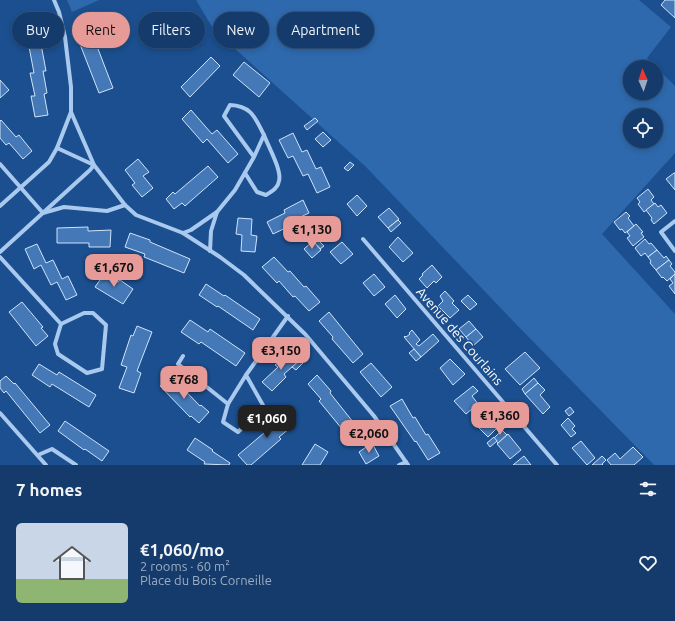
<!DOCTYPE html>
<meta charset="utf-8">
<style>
body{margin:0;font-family:Ubuntu,sans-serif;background:#1d4271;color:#f1f3f6;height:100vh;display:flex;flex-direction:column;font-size:15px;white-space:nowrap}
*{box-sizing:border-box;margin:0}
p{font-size:13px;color:#9dadc1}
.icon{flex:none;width:22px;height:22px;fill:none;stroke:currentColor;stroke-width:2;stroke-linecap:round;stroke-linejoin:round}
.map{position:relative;height:465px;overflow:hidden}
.details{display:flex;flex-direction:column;background:#143b6b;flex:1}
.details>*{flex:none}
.banner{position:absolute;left:12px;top:12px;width:400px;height:36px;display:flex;gap:8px}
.needle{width:26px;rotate:357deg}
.fabs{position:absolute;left:623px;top:60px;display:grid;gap:8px}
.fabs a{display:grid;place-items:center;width:40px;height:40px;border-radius:50%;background:#143b6b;box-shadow:0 2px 6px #0003,0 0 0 1px #33557e;font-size:20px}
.price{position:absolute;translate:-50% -34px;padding:0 9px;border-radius:8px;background:#e69b98;color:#111;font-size:13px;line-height:26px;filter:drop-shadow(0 1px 2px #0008)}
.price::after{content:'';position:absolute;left:50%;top:24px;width:12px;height:9px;margin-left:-6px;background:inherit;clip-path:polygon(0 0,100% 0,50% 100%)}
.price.current{background:#222;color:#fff}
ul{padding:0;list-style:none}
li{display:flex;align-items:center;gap:12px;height:100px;padding:0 16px}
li+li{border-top:1px solid #33557e}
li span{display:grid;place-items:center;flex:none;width:112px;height:80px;border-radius:6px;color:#555}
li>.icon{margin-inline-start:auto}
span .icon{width:48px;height:48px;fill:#fffc;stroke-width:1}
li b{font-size:17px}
h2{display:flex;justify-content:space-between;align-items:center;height:48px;padding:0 16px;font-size:17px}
.tag{padding:0 14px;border-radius:18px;background:#143b6b;box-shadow:0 2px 6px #0003,0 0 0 1px #33557e;font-size:14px;line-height:36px}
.tag.current{background:#e69b98;color:#111}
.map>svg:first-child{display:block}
.green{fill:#2e69ad;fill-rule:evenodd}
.building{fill:#4478b7;stroke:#cfe3fa}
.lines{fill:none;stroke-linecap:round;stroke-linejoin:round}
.minor{stroke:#a9c9ee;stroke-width:4}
.labels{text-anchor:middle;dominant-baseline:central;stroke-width:3;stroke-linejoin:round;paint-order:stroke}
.street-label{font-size:13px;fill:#fff;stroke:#1b4f8f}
</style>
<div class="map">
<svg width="675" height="465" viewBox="0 0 675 465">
<rect width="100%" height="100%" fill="#1b4f8f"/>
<!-- green -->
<g class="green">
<polygon points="67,0 99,0 72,12"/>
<path d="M196 0H639L671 27 647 58 656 67H630V93H656V67L675 86V153L602 234 675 314V465H654L516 324 366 167 214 30ZM630 115H656V141H630Z"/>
</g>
<!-- building -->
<g class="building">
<polygon points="665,0 675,0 675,18 661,5"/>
<polygon points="38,28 46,71 43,71 47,93 44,94 48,115 35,117 31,96 35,96 30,73 34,73 26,31"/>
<polygon points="90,28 113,88 99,93 76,34"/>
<polygon points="211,57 220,66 190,97 181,87"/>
<polygon points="244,62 270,83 259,97 233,75"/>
<polygon points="0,80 9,90 0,98"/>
<polygon points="191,110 212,134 217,130 238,154 228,163 207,139 203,143 182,119"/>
<polygon points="315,118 318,121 307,130 304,126"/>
<polygon points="1,120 16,137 19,135 32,151 23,159 9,143 6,145 0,138 0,121"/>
<polygon points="323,132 331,140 323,147 315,139"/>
<polygon points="293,133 302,152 307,150 316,169 321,167 330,187 317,193 308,174 303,176 293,156 288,158 279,140"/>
<polygon points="138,159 149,172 143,176 153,188 142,197 132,185 135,183 125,170"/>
<polygon points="350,162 354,165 348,171 344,168"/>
<polygon points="208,166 218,177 185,206 182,203 174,209 166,199 173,192 175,194"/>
<polygon points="674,173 675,173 675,190 666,179"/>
<polygon points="648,189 654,197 651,200 654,204 644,212 638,204 640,202 637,198"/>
<polygon points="357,195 367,206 357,216 347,204"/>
<polygon points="303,200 309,213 290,222 292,225 273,234 267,222 285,213 284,210"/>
<polygon points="655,203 658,207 661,205 667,213 654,224 651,220 652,218 646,210"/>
<polygon points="389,208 399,219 388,228 378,217"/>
<polygon points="626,212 630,216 628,218 634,226 625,233 622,229 620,230 614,222"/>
<polygon points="238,218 252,219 251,235 257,236 255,252 241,251 242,235 236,234"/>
<polygon points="398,220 401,223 391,232 388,228"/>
<polygon points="330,223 338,233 329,241 320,231"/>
<polygon points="636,224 643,232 641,233 644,237 633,246 627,238 630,236 627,232"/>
<polygon points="88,227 88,231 111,230 110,247 89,247 89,243 57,243 57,228"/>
<polygon points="130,233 150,240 150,242 190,259 184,273 144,257 145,254 125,247"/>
<polygon points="398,237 413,253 403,262 389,247"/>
<polygon points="316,238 324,246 320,249 313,241"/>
<polygon points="645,239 649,244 651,243 657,250 648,257 645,253 641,256 635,248"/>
<polygon points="313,241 321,250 312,258 304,249"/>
<polygon points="342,242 353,254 341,264 330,252"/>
<polygon points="37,244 46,263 53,260 62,279 68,276 77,295 66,300 57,282 51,285 41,265 34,269 25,249"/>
<polygon points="657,250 664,258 666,256 669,260 656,270 650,263 651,261 648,257"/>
<polygon points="274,257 288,272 290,271 304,287 306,286 320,302 309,311 295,296 293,297 279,281 277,283 262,267"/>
<polygon points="669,260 672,264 670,266 675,272 675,274 667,281 663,277 662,278 656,270"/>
<polygon points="432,265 442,277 436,283 434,281 427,288 419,279 423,275 422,274"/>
<polygon points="105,273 118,282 120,280 133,289 123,304 95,287"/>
<polygon points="374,274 385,287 374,296 363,283"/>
<polygon points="675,274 675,294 669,286 673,283 670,279"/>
<polygon points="206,284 224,296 225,295 260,319 253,330 218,306 217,307 199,295"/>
<polygon points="445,291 454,301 452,303 459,310 450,318 438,306 443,301 440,296"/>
<polygon points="395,295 406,309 397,318 385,304"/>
<polygon points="468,295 477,304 470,310 461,301"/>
<polygon points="22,302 43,327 41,328 48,336 36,346 9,312"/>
<polygon points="329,312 363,354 353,363 332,339 333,337 319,321"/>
<polygon points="190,320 208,332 210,329 245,353 236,366 201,342 199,344 181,332"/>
<polygon points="469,321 476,329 466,337 459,329"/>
<polygon points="137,326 152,332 137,371 141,373 134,393 119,388 127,367 121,365 131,335 133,336"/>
<polygon points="476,329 483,337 473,346 466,337"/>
<polygon points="412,330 420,340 416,344 419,346 433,334 439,341 421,357 404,337 405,336 406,337 410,334 409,333"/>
<polygon points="414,349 421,357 416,361 409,353"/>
<polygon points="291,350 300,360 284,374 286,377 272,391 262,382 278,367 275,365"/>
<polygon points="525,352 540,368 520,385 505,369"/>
<polygon points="450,359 465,374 453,385 440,368"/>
<polygon points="300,360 303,363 296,370 292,367"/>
<polygon points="371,363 392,387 381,397 360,372"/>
<polygon points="39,364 57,375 59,372 96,395 89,407 52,384 50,387 32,375"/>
<polygon points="170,375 200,406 201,405 209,412 199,423 191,416 190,417 160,386"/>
<polygon points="317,375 331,391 330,393 357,427 347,435 319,401 321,399 308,384"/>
<polygon points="6,376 14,384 15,383 50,425 40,433 6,391 4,393 0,388 0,381"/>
<polygon points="534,378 538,383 525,394 522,389"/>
<polygon points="538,383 545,390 540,395 550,407 543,414 525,394"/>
<polygon points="473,386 478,391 472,396 478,404 466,414 454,401"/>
<polygon points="402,399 413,418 415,417 426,435 428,434 440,453 428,460 416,441 415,442 390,406"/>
<polygon points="570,407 574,412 569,416 565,411"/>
<polygon points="285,411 295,424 279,437 281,439 251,465 247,465 238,455 271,427 268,424"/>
<polygon points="487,415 498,427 488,437 476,425"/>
<polygon points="568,418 575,426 572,429 576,433 571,437 561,425"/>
<polygon points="65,421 109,451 102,461 85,449 84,450 58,431"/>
<polygon points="502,430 507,435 498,443 494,438"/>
<polygon points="508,434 521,450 510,459 497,444"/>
<polygon points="494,437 497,441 490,447 487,443"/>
<polygon points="195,438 213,450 212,451 230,463 229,465 204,464 205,462 187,450"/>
<polygon points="581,441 595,458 587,465 572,448"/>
<polygon points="372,443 379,456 366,464 359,452"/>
<polygon points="315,444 328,452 320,465 302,465"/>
<polygon points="633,447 643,457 634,465 611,465 607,460 615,453 620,459"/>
<polygon points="524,456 531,465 513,465"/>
<polygon points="602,456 606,460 602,464 603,465 592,465"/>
</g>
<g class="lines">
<!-- minor -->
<g class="minor">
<polyline points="71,112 94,165 125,205 136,215 183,233 220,257 244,275 305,334 374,416 408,465"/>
<polyline points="0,164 43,213 64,207 107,211 125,205"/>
<path d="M245 173 257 192 266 195C272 191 278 188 279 181 282 170 268 146 264 135"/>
<polyline points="0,206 49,162 57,148 71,112 71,87 65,37 59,12 54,0"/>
<polyline points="675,221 661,232 675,251"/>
<path d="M183 233 191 230 217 212 235 190 254 157 264 135C255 118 252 106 230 105L224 116 254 157"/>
<polyline points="363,239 557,465"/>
<polyline points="210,251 211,231 217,212"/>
<polyline points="0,252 90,170 94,165 57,148"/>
<polyline points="0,257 61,324"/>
<polygon points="84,313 93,313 106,325 102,369 87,373 58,354 55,344 61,324"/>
<polyline points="183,356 178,364 228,404 223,422 238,432 264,407 246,375 288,316"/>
<polyline points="228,404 246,375"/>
<polyline points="0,413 46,465"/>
<polyline points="38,455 52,449 76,465"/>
<polyline points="399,465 406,462"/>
</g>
</g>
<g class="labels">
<!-- street labels -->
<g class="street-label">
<text transform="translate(460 336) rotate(49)">Avenue des Courlains</text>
</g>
</g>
</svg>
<div class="fabs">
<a><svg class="needle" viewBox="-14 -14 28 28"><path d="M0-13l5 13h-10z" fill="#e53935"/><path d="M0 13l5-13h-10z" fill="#9dadc1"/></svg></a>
<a><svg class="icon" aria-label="locate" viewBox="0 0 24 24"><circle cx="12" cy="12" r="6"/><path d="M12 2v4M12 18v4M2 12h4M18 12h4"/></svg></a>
</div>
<b class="price" style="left:312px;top:250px">€1,130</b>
<b class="price" style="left:114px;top:288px">€1,670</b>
<b class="price" style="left:281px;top:371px">€3,150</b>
<b class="price" style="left:184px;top:400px">€768</b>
<b class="price" style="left:500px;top:436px">€1,360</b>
<b class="price current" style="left:267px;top:439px">€1,060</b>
<b class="price" style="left:369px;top:454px">€2,060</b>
<div class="banner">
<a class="tag">Buy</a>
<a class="tag current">Rent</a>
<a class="tag">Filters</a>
<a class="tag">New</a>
<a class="tag">Apartment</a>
</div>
</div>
<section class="details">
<h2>7 homes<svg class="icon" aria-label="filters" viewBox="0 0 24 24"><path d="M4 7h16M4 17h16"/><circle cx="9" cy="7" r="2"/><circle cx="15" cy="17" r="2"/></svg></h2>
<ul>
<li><span style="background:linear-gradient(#c9d6e8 70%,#8fb573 0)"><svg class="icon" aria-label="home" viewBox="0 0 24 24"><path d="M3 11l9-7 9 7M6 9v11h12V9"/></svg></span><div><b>€1,060/mo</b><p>2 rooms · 60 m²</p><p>Place du Bois Corneille</p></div><svg class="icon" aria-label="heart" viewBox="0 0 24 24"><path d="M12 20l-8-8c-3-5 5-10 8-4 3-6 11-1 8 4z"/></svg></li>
</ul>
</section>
